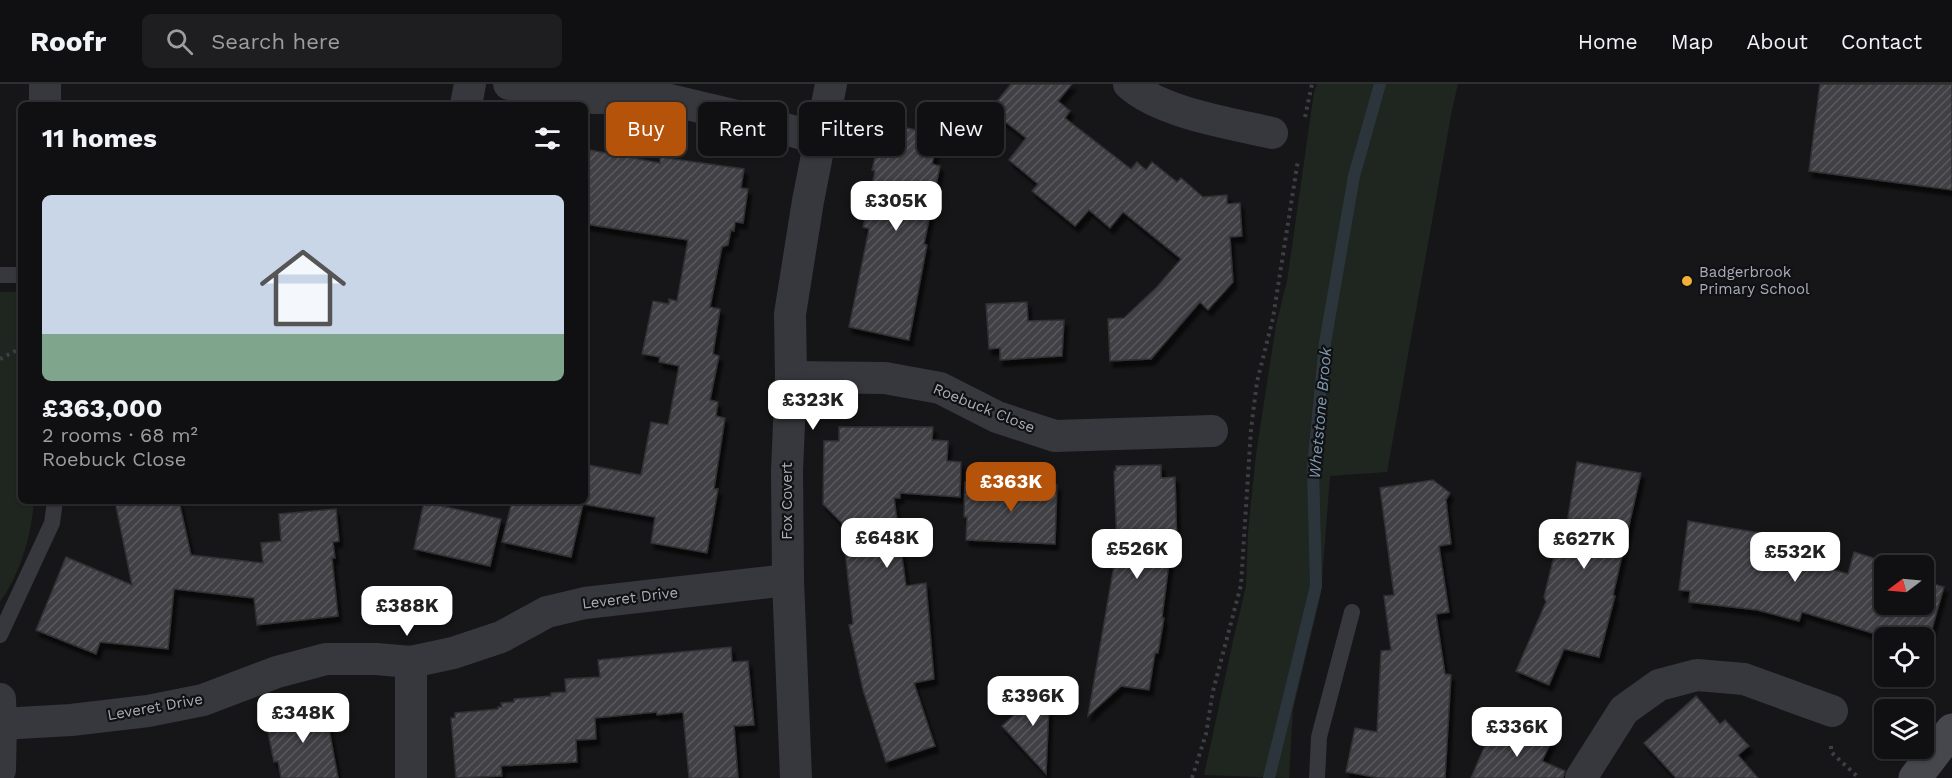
<!DOCTYPE html>
<meta charset="utf-8">
<style>
body{margin:0;font-family:"Work Sans",sans-serif;background:#1e1e20;color:#f1f3f6;height:100vh;display:flex;flex-direction:column;font-size:22px;white-space:nowrap}
*{box-sizing:border-box;margin:0}
p{font-size:20px;color:#9c9d9f}
.icon{flex:none;width:33px;height:33px;fill:none;stroke:currentColor;stroke-width:2;stroke-linecap:round;stroke-linejoin:round}
.map{position:relative;flex:1;overflow:hidden}
.drawer{position:absolute;left:18px;top:18px;width:570px;height:402px;display:flex;flex-direction:column;background:#101012;border-radius:9px;box-shadow:0 2px 4px #0004,0 0 0 2px #303032}
.drawer>*{flex:none}
.guide{position:absolute;left:606px;top:18px;width:570px;height:54px;display:flex;gap:12px}
.needle{width:39px;rotate:254deg}
.tools{position:absolute;left:1874px;top:471px;display:grid;gap:12px}
.tools a{display:grid;place-items:center;width:60px;height:60px;border-radius:9px;background:#101012;box-shadow:0 2px 4px #0004,0 0 0 2px #303032;font-size:30px}
.price{position:absolute;translate:-50% -51px;padding:0 14px;border-radius:12px;background:#fff;color:#222;font-size:20px;line-height:39px;filter:drop-shadow(0 2px 3px #0008)}
.price::after{content:'';position:absolute;left:50%;top:36px;width:18px;height:14px;margin-left:-9px;background:inherit;clip-path:polygon(0 0,100% 0,50% 100%)}
.price.active{background:#b45309;color:#fff}
ul{padding:0;list-style:none}
li{display:grid;align-content:center;gap:12px;height:318px;padding:0 24px}
li+li{border-top:2px solid #303032}
li span{display:grid;place-items:center;height:186px;border-radius:9px;color:#555}
li>.icon{margin-inline-start:auto}
span .icon{width:108px;height:108px;fill:#fffc;stroke-width:1}
li b{font-size:26px}
h2{display:flex;justify-content:space-between;align-items:center;height:72px;padding:0 24px;font-size:26px}
.chip{padding:0 21px;border-radius:9px;background:#101012;box-shadow:0 2px 4px #0004,0 0 0 2px #303032;font-size:21px;line-height:54px}
.chip.active{background:#b45309;color:#fff}
header{display:flex;align-items:center;gap:36px;box-sizing:border-box;height:84px;padding:0 30px;background:#101012;border-bottom:2px solid #303032}
header strong{font-size:28px}
nav{display:flex;gap:33px;margin-inline-start:auto;font-size:21px}
.search{width:420px;height:54px;background:#1e1e20;display:flex;align-items:center;gap:15px;box-sizing:border-box;padding:0 21px;border-radius:9px;color:#9c9d9f;font-size:22px}
.map>svg:first-child{display:block}
.grass{fill:#1e261f}
.lines{fill:none;stroke-linecap:round;stroke-linejoin:round}
.stream{stroke:#2c353c;stroke-width:12}
.building{fill:url(#building-hatch);stroke:#303034;stroke-width:1.5;filter:url(#shadow)}
.path{stroke:#3d3f44;stroke-width:4;stroke-dasharray:3 4.5;stroke-linecap:butt}
.lane{stroke:#37383d;stroke-width:16}
.street{stroke:#37383d;stroke-width:32}
.secondary{stroke:#45474d;stroke-width:33}
.poi-dot{fill:#f2b134;stroke:#111113;stroke-width:2}
.labels{text-anchor:middle;dominant-baseline:central;stroke-width:4.5;stroke-linejoin:round;paint-order:stroke}
.poi-label{font-size:15px;fill:#a8adb8;stroke:#111113;text-anchor:start}
.street-label{font-size:15px;fill:#a8adb8;stroke:#111113}
.water-label{font-size:16px;font-style:italic;fill:#7f9bb3;stroke:#111113}
</style>
<header>
<strong>Roofr</strong>
<div class="search"><svg class="icon" aria-label="search" viewBox="0 0 24 24"><circle cx="10" cy="10" r="6"/><path d="M15 15l6 6"/></svg>Search here</div>
<nav><a>Home</a><a>Map</a><a>About</a><a>Contact</a></nav>
</header>
<div class="map">
<svg width="1952" height="694" viewBox="0 0 1952 694">
<defs>
<pattern id="building-hatch" width="6" height="6" patternUnits="userSpaceOnUse" patternTransform="scale(1.5)"><rect width="6" height="6" fill="#404145"/><path d="M-1 1l2-2M0 6l6-6M5 7l2-2" fill="none" stroke="#595a5e"/></pattern>
<filter id="shadow"><feDropShadow dx="3.5" dy="6" stdDeviation="1.5" flood-color="#0009"/></filter>
</defs>
<rect width="100%" height="100%" fill="#161618"/>
<!-- grass -->
<g class="grass">
<polygon points="1317,0 1458,0 1452,26 1387,388 1330,392 1321,509 1293,626 1289,694 1204,691 1233,557 1246,502 1248,448 1256,370 1276,241 1287,197 1314,8"/>
<path d="M0 208H21V417H34C31 453 21 488 0 518Z"/>
</g>
<g class="lines">
<!-- stream -->
<polyline class="stream" points="1269,694 1316,502 1313,383 1325,259 1354,92 1380,0"/>
</g>
<!-- building -->
<g class="building">
<polygon points="1011,0 1072,0 1058,17 1070,27 1065,34 1131,85 1137,78 1146,86 1152,78 1177,98 1181,94 1203,113 1227,111 1227,120 1240,119 1242,152 1230,153 1233,198 1208,226 1200,218 1151,275 1110,277 1108,235 1124,234 1157,203 1181,175 1123,128 1110,144 1089,126 1075,142 1032,107 1038,100 1009,76 1026,54 990,26"/>
<polygon points="1820,0 1952,0 1952,106 1809,87"/>
<polygon points="888,39 939,52 932,80 940,82 924,160 927,161 909,256 849,243 869,145 863,143 875,87 872,86 880,53 884,54"/>
<polygon points="590,66 660,79 660,73 744,85 741,104 748,105 743,139 735,138 734,147 731,146 728,161 722,163 710,223 720,225 713,270 719,272 710,316 718,318 716,332 725,334 714,405 718,405 707,469 651,459 655,433 583,420 571,473 502,458 512,417 585,417 585,397 588,381 641,391 651,338 668,341 679,282 659,278 660,273 642,270 653,217 669,220 669,215 677,217 688,156 585,140 585,72 589,73"/>
<polygon points="1027,218 1028,237 1064,236 1062,272 1000,276 1000,264 989,265 986,220"/>
<polygon points="839,343 933,343 932,356 948,357 947,377 961,378 960,413 900,409 900,414 894,414 906,502 926,499 934,595 914,599 935,662 886,678 863,606 849,541 853,540 842,439 823,420 824,357 839,357"/>
<polygon points="1577,378 1641,389 1613,511 1615,512 1599,573 1564,565 1549,601 1516,587 1546,518 1544,513 1555,468 1562,470"/>
<polygon points="1161,381 1161,394 1175,393 1177,463 1171,463 1162,534 1164,534 1158,569 1155,569 1149,606 1121,602 1088,632 1117,464 1114,387 1116,387 1116,382"/>
<polygon points="1433,396 1450,409 1446,416 1451,460 1439,462 1449,528 1436,530 1445,590 1451,591 1445,694 1379,694 1346,688 1355,644 1377,648 1381,567 1391,566 1384,512 1394,511 1380,404"/>
<polygon points="965,398 1057,401 1055,460 966,456 967,433 964,433"/>
<polygon points="115,417 179,417 191,471 263,479 261,459 281,457 279,430 336,425 339,457 333,458 335,474 332,474 338,532 257,541 254,514 174,505 168,565 100,558 96,570 36,546 66,473 132,501"/>
<polygon points="424,418 501,435 490,482 414,465"/>
<polygon points="1688,437 1790,454 1788,472 1848,490 1854,468 1899,482 1884,482 1884,520 1923,520 1923,497 1944,503 1931,548 1914,543 1913,548 1908,546 1906,554 1889,554 1802,528 1799,537 1757,526 1689,518 1690,507 1679,506"/>
<polygon points="731,563 732,578 748,577 754,641 734,642 738,694 689,694 683,628 657,631 657,628 595,634 596,655 576,656 577,678 501,682 502,692 456,694 451,634 455,634 455,629 498,625 498,623 502,623 501,619 514,618 514,615 551,612 551,609 566,608 565,595 600,593 598,576"/>
<polygon points="1050,597 1046,690 1002,642"/>
<polygon points="1696,612 1720,640 1725,636 1749,662 1738,671 1758,694 1676,694 1644,659"/>
<polygon points="325,622 338,694 281,694 278,677 274,678 265,633"/>
<polygon points="1521,641 1552,656 1542,677 1565,687 1563,694 1471,694 1489,652 1511,663"/>
</g>
<g class="lines">
<!-- path -->
<g class="path">
<polyline points="1305,33 1312,0"/>
<polyline points="0,275 21,264"/>
<polyline points="1831,662 1831,668 1859,694"/>
<polyline points="1192,694 1206,650 1213,607 1241,501 1251,345 1257,298 1273,234 1298,76"/>
</g>
<!-- lane -->
<g class="lane">
<polyline points="0,191 21,191"/>
<polyline points="0,551 52,439 55,417"/>
<polyline points="1317,694 1319,653 1352,528"/>
</g>
<!-- street -->
<g class="street">
<polyline points="509,0 594,14 657,13 750,35 820,55"/>
<path d="M1129 0C1161 29 1230 39 1272 49"/>
<polyline points="45,21 45,0"/>
<polyline points="466,21 470,0"/>
<polyline points="791,293 885,294 940,304 997,333 1055,352 1212,347"/>
<polyline points="0,615 1,640 71,636 148,627 203,616 277,588 326,575 376,575 411,578 453,569 501,553 547,528 585,519 788,496"/>
<polyline points="0,686 1,640"/>
<polyline points="411,694 411,578"/>
<polyline points="796,694 788,496 787,387 791,293 790,230 808,117 831,0"/>
<polyline points="1581,694 1624,626 1659,601 1697,591 1744,595 1832,627"/>
</g>
<!-- secondary -->
<polyline class="secondary" points="1915,694 1952,646"/>
</g>
<!-- markers -->
<circle class="poi-dot" cx="1687" cy="197" r="6"/>
<g class="labels">
<!-- poi labels -->
<g class="poi-label">
<text x="1699" y="188">Badgerbrook<tspan x="1699" dy="17">Primary School</tspan></text>
</g>
<!-- street labels -->
<g class="street-label">
<text transform="translate(984 324) rotate(22)">Roebuck Close</text>
<text transform="translate(787 417) rotate(-90)">Fox Covert</text>
<text transform="translate(630 514) rotate(-7)">Leveret Drive</text>
<text transform="translate(155 623) rotate(-10)">Leveret Drive</text>
</g>
<!-- water labels -->
<g class="water-label">
<text transform="translate(1320 329) rotate(-85)">Whetstone Brook</text>
</g>
</g>
</svg>
<div class="tools">
<a><svg class="needle" viewBox="-14 -14 28 28"><path d="M0-13l5 13h-10z" fill="#e53935"/><path d="M0 13l5-13h-10z" fill="#9c9d9f"/></svg></a>
<a><svg class="icon" aria-label="locate" viewBox="0 0 24 24"><circle cx="12" cy="12" r="6"/><path d="M12 2v4M12 18v4M2 12h4M18 12h4"/></svg></a>
<a><svg class="icon" aria-label="layers" viewBox="0 0 24 24"><path d="M12 4l9 5-9 5-9-5zM3 14l9 5 9-5"/></svg></a>
</div>
<b class="price" style="left:896px;top:148px">£305K</b>
<b class="price" style="left:813px;top:347px">£323K</b>
<b class="price active" style="left:1011px;top:429px">£363K</b>
<b class="price" style="left:887px;top:485px">£648K</b>
<b class="price" style="left:1584px;top:486px">£627K</b>
<b class="price" style="left:1137px;top:496px">£526K</b>
<b class="price" style="left:1795px;top:499px">£532K</b>
<b class="price" style="left:407px;top:553px">£388K</b>
<b class="price" style="left:1033px;top:643px">£396K</b>
<b class="price" style="left:303px;top:660px">£348K</b>
<b class="price" style="left:1517px;top:674px">£336K</b>
<div class="guide">
<a class="chip active">Buy</a>
<a class="chip">Rent</a>
<a class="chip">Filters</a>
<a class="chip">New</a>
</div>
<section class="drawer">
<h2>11 homes<svg class="icon" aria-label="filters" viewBox="0 0 24 24"><path d="M4 7h16M4 17h16"/><circle cx="9" cy="7" r="2"/><circle cx="15" cy="17" r="2"/></svg></h2>
<ul>
<li><span style="background:linear-gradient(#c9d6e8 75%,#7fa58c 0)"><svg class="icon" aria-label="home" viewBox="0 0 24 24"><path d="M3 11l9-7 9 7M6 9v11h12V9"/></svg></span><div><b>£363,000</b><p>2 rooms · 68 m²</p><p>Roebuck Close</p></div></li>
</ul>
</section>
</div>
